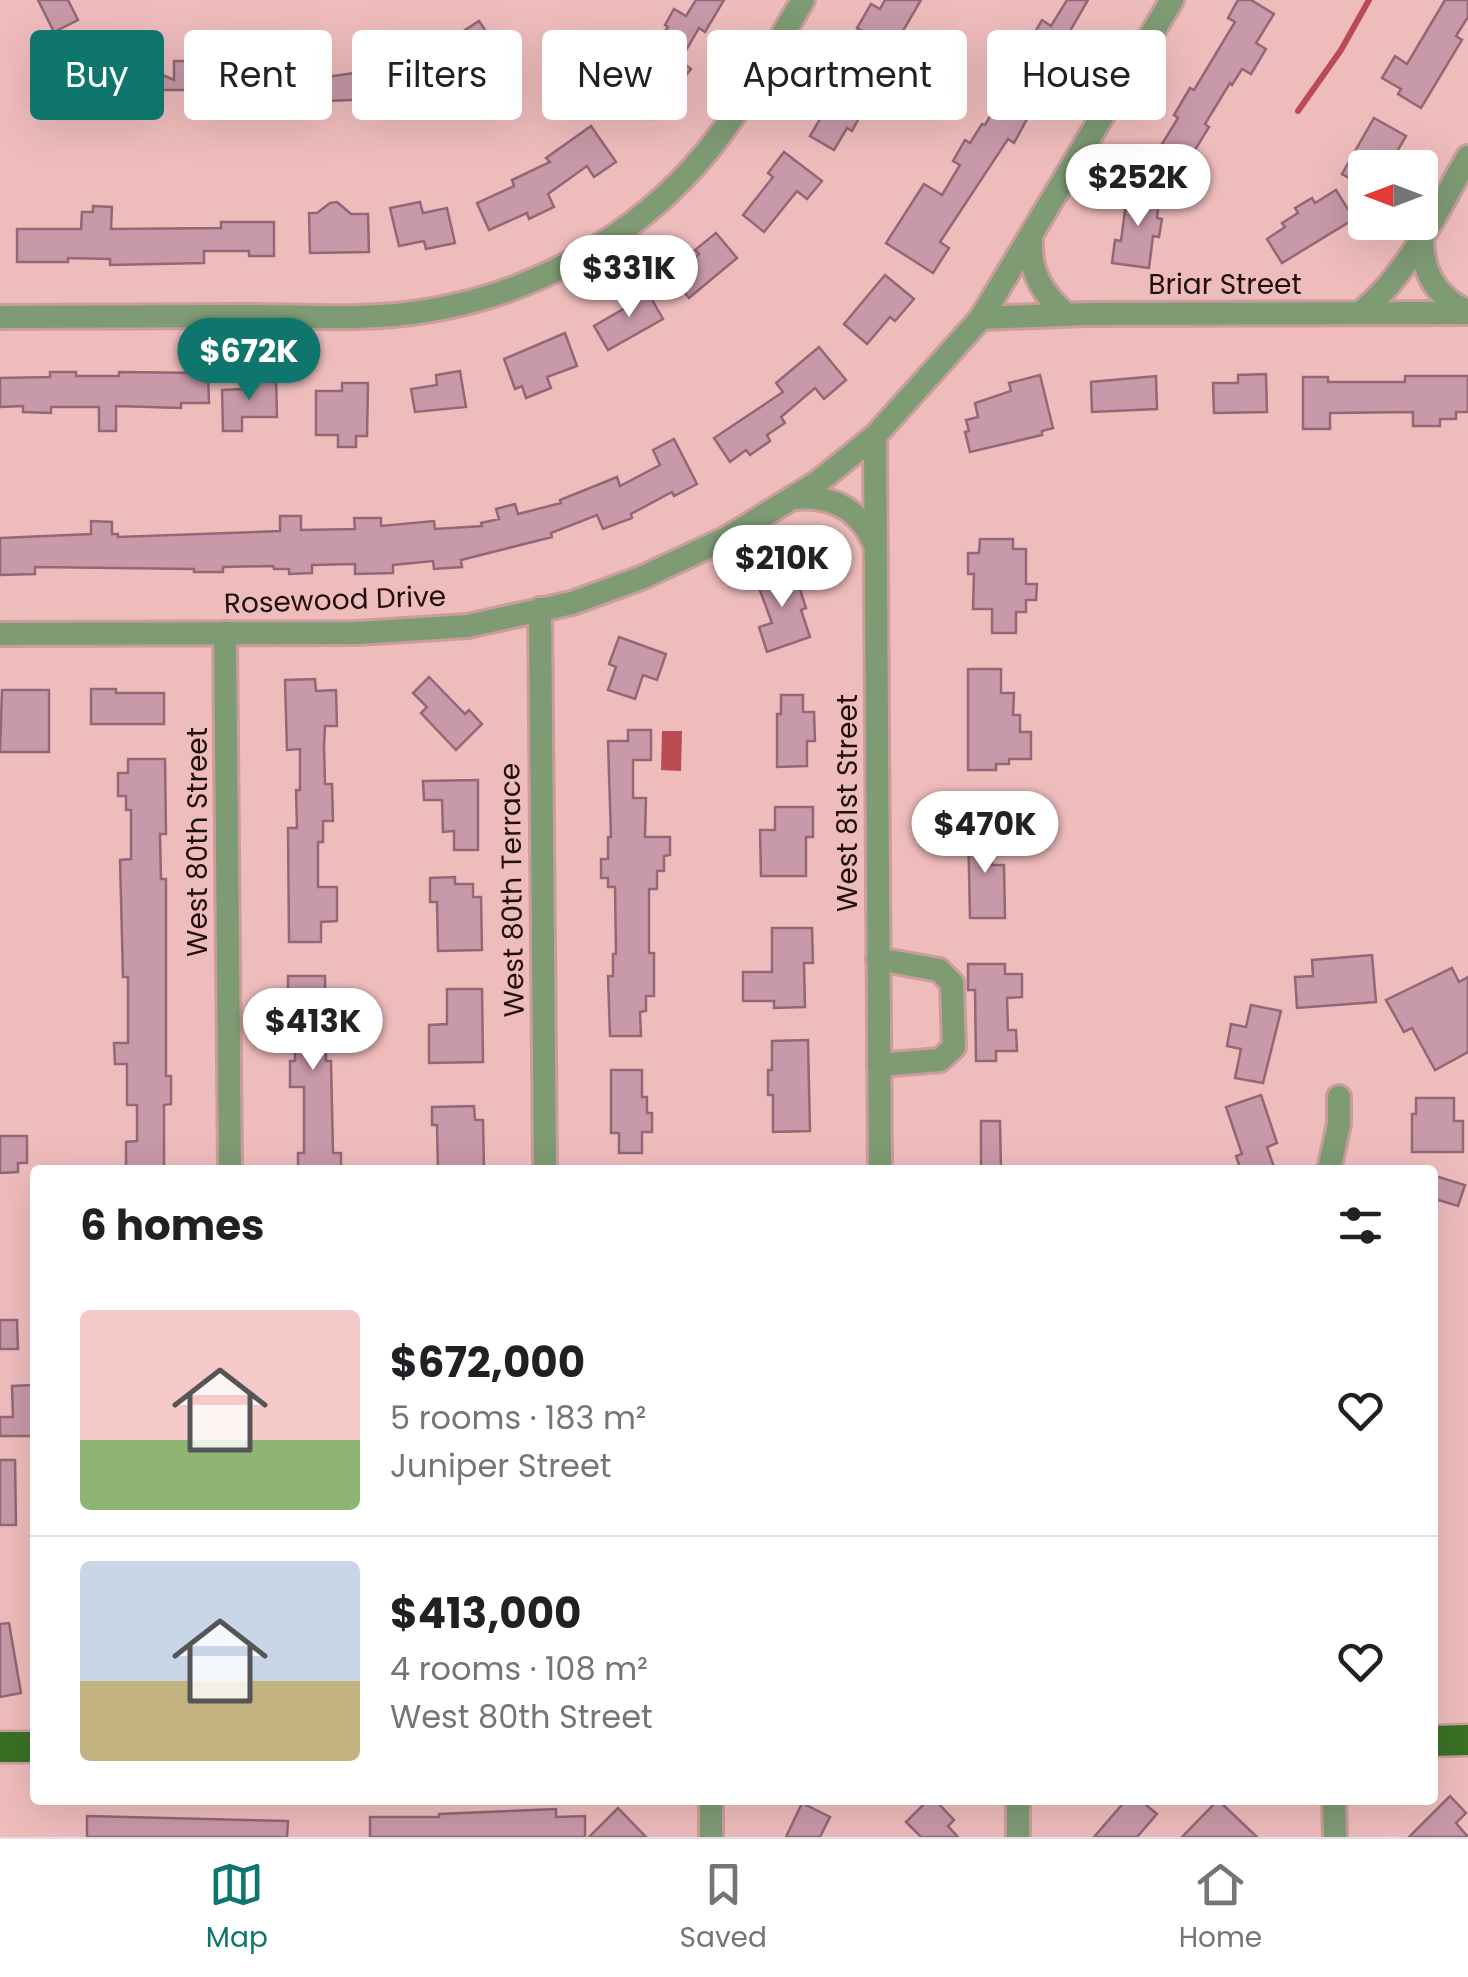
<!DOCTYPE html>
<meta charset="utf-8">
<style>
body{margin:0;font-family:Poppins,sans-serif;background:#f6f6f6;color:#202124;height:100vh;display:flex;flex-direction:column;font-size:38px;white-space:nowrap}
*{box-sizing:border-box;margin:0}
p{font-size:32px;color:#757577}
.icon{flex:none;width:55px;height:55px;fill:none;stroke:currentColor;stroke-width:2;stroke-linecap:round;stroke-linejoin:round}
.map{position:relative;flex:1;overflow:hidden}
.side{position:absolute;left:30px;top:1165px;width:1408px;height:640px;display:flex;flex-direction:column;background:#fff;border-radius:10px;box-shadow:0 10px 40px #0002}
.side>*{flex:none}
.hud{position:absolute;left:30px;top:30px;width:1410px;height:90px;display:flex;gap:20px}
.needle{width:65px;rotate:270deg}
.buttons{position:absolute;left:1348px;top:150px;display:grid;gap:20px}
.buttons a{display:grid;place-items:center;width:90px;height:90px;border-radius:10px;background:#fff;box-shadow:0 10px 40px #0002;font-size:50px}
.price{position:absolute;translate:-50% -85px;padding:0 22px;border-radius:35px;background:#fff;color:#222;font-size:32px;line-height:65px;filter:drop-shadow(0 2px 5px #0008)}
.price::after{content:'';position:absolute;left:50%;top:60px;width:30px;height:22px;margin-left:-15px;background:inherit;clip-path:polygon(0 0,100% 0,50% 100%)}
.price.selected{background:#0f766e;color:#fff}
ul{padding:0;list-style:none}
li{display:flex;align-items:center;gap:30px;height:250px;padding:0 50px}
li+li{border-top:2px solid #e0e0e0}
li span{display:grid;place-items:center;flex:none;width:280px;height:200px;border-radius:10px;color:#555}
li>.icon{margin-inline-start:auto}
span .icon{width:120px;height:120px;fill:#fffc;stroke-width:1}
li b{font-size:42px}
h2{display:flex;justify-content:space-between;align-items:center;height:120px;padding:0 50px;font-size:42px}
.tag{padding:0 35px;border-radius:10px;background:#fff;box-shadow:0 10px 40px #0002;font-size:35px;line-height:90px}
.tag.selected{background:#0f766e;color:#fff}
.tabs{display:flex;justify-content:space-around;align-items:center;height:140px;border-top:2px solid #e0e0e0;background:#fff;font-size:28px;color:#757577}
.tabs a{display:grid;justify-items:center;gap:5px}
.tabs .selected{color:#0f766e}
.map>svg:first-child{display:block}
.water{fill:#ba4b54}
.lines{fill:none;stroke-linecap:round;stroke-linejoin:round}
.stream{stroke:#ba4b54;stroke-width:6}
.building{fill:#c899a8;stroke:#936775;stroke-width:2.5}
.minor-casing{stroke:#ca9d9d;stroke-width:28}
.major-casing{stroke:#ca9d9d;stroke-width:35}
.minor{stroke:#7e9b74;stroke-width:22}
.major{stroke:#3a7125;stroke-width:30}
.labels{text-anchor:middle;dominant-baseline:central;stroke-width:9;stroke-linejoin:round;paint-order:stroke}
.street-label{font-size:28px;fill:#221011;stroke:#efbcbc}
</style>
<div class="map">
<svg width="1468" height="1837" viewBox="0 0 1468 1837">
<rect width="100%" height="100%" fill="#efbcbc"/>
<!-- water -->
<polygon class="water" points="662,731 682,731 681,771 661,770"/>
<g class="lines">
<!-- stream -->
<polyline class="stream" points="1298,111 1341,50 1369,0"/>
</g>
<!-- building -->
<g class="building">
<polygon points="38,0 68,0 78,20 54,32"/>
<polygon points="696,0 724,0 705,32 699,28 680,61 691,69 651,119 618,94 668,27 665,25 674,9 686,16"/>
<polygon points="885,0 921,0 893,48 857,28 871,4 880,9"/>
<polygon points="1067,0 1088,0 1042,79 1047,82 1014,143 1008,139 940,242 949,248 933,273 886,243 924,184 942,195 960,165 953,161 965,140 970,143 982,124 985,125 1007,87 1004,85 1042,20 1051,26"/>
<polygon points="1238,0 1251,0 1274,14 1256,43 1266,49 1251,74 1242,69 1232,85 1230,83 1205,124 1209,127 1190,158 1194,160 1184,175 1154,157 1178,118 1174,115 1190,88 1194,90 1235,22 1228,18"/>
<polygon points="1445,0 1468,0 1468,17 1456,36 1462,40 1421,108 1398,94 1401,89 1382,78 1395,56 1407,64"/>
<polygon points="479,21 498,50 454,79 439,56 463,41 459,34"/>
<polygon points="108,40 132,51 129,60 174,80 174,61 248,61 248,76 290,75 290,63 326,63 326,77 376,70 375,62 402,59 408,107 381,110 380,99 269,103 269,100 225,100 225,106 188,106 188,90 148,90 144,100 135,96 126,115 102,104 109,87 91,79"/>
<polygon points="826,85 865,107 852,131 847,128 834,150 810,136 823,114 813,108"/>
<polygon points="1374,118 1406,136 1391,162 1386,159 1381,168 1365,168 1365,187 1342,174"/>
<polygon points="591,126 616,162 594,177 587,166 548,194 554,207 529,219 527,213 489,230 477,203 514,186 512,180 550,162 546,158"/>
<polygon points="784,152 822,181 807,199 797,191 764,232 743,215 773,177 768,173"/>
<polygon points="1128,188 1160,192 1157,218 1162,219 1159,237 1153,236 1149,268 1112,263 1115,240 1121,241"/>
<polygon points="1336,190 1354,219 1282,263 1267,239 1285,227 1282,223 1298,213 1295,208 1312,198 1315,203"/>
<polygon points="337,202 351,214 368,214 369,252 310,253 309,213 317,213 330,203"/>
<polygon points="420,202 423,213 447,208 455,243 426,249 424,241 399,246 390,208"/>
<polygon points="93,206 112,207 111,229 221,228 221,222 274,222 274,256 249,256 249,251 204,251 204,263 110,265 110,259 68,258 68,262 17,262 17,229 81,229 82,212 93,212"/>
<polygon points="716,233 737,258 689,298 672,277 699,254 695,250"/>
<polygon points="885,275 914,299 895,321 890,317 867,344 844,324"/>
<polygon points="646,289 663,319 608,350 594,326 625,308 622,303"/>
<polygon points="565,333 577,366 547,377 551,388 526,398 522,386 515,389 504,359"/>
<polygon points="819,347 846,380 824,399 815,388 781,417 785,423 767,435 770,441 750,455 746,450 730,462 714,438 783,392 776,383"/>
<polygon points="460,371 466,407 415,412 411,389 437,385 436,375"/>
<polygon points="50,372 76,372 76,376 119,376 119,372 208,373 209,403 181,403 181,408 116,406 116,431 99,431 99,407 51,407 51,413 23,412 23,406 0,407 0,378 50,377"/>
<polygon points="1266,374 1267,412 1214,413 1213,383 1238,383 1238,375"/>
<polygon points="1040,375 1053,428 1042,431 1042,435 970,452 965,432 969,431 966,420 978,417 975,403 1011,391 1009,383"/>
<polygon points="1156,376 1157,409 1092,412 1091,382"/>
<polygon points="1405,376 1468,376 1468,412 1456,412 1456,419 1440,419 1440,426 1413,426 1413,412 1330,413 1330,429 1303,429 1303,377 1328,377 1328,382 1405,382"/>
<polygon points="253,379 276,379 277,417 242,417 242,431 223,431 222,390 243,389 243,385 253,385"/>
<polygon points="342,383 368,383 367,436 356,436 356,447 338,447 338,435 316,435 316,391 342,391"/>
<polygon points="674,439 697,484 674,496 672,492 631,514 632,518 603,529 597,515 551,533 552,537 461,560 462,567 434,569 433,561 393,565 393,573 355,574 355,564 312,565 312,573 289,574 289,569 274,569 273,566 223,567 223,572 194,572 194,569 35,567 35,574 0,575 0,538 91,534 91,521 112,522 112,534 118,534 118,537 280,531 280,516 301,516 301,530 355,529 354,518 381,518 381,526 434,521 435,529 482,526 481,523 499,519 496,509 515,504 518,514 561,503 560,500 617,477 620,486 660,465 653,450"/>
<polygon points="980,539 1013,539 1013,549 1026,549 1026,584 1037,584 1036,600 1026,600 1026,612 1016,612 1016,633 992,633 992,609 973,609 974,574 968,574 968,553 979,553"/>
<polygon points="785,567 792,586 798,583 806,608 801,610 810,637 767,652 759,627 772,623 755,577"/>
<polygon points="619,637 666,654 657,680 643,675 635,699 608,690 616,667 609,664"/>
<polygon points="968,669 1001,669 1001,693 1014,693 1013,715 1020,715 1020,732 1031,732 1031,759 1009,759 1009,764 996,764 996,770 968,770"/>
<polygon points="429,677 465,714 469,710 482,724 456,750 421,713 427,707 413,693"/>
<polygon points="315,679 316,691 336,690 337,726 325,726 324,748 325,784 332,784 333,821 323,821 323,842 318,842 318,887 337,887 337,921 321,922 321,942 289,942 288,828 297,828 296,790 300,790 300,749 287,750 285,680"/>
<polygon points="91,689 116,689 116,693 164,693 164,724 91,724"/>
<polygon points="2,690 49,690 49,752 0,752"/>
<polygon points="781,695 803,695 803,712 814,712 815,741 807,741 807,766 777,767 777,714 781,714"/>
<polygon points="628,730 651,730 651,760 633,760 633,798 646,798 645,837 670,837 670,855 664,856 664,871 657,871 657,889 649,889 649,953 654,953 654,996 646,996 646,1011 640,1012 641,1036 610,1036 608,976 613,976 613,954 616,954 615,887 608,887 608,878 601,878 601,859 608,859 608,837 611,837 608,741 628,741"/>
<polygon points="128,759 165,759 166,834 160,834 161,879 166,879 166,1076 171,1076 171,1104 164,1105 164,1170 126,1170 126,1142 137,1141 137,1105 127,1105 127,1064 115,1064 114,1043 128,1043 128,977 123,977 120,860 131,859 131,810 126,810 126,796 118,796 118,773 128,773"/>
<polygon points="478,780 478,850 454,850 454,831 443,832 442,800 424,800 423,781"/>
<polygon points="775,807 813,807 813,837 806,837 806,876 761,876 760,830 775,830"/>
<polygon points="991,824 992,865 1004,865 1005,918 970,918 968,825"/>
<polygon points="455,877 455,884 473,884 473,897 481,897 482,950 438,951 437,902 430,902 430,878"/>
<polygon points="772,928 812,928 813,963 804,963 805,1007 774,1008 774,1001 743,1001 743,972 772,972"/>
<polygon points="1372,955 1376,1002 1297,1008 1295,977 1313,976 1312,960"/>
<polygon points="968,964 1005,964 1005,974 1022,974 1022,997 1007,998 1008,1030 1016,1030 1017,1051 996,1051 996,1061 976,1061 975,990 968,990"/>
<polygon points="1452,968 1459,982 1468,977 1468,1052 1435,1070 1412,1028 1404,1032 1386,1000"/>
<polygon points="288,976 325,976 326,1061 331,1061 333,1153 341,1153 341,1170 298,1170 298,1153 304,1153 304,1087 290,1087 290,1061 295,1061 295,1001 288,1001"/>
<polygon points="447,989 482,989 483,1062 429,1063 429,1025 447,1024"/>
<polygon points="1251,1005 1281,1011 1263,1083 1235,1078 1241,1049 1227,1046 1231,1024 1246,1027"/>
<polygon points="808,1040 810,1131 773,1132 773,1095 768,1095 768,1070 772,1070 772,1041"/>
<polygon points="611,1070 642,1070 642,1097 647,1097 647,1113 652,1113 652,1132 642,1132 642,1153 619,1153 619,1133 611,1133"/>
<polygon points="1261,1095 1277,1143 1267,1147 1275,1170 1241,1170 1236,1156 1242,1154 1226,1107"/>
<polygon points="1416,1098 1454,1098 1454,1121 1463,1121 1463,1152 1412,1152 1412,1114 1416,1114"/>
<polygon points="474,1106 475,1120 483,1120 484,1170 438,1170 437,1125 432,1125 432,1107"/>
<polygon points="981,1121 1000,1121 1001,1170 981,1170"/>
<polygon points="0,1136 27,1136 27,1163 18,1163 18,1172 0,1173"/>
<polygon points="1432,1175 1465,1185 1458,1206 1432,1198"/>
<polygon points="0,1320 17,1320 18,1349 0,1349"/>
<polygon points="35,1385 35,1436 0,1436 0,1417 13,1417 12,1386"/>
<polygon points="0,1460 15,1460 16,1525 0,1525"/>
<polygon points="9,1623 21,1693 0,1697 0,1624"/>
<polygon points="1450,1796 1466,1813 1456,1823 1468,1837 1409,1837"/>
<polygon points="928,1800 935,1800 954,1820 948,1826 958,1837 921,1837 906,1822"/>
<polygon points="1126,1800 1140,1800 1157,1814 1137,1837 1094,1837"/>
<polygon points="1218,1800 1257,1837 1182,1837"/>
<polygon points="802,1803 830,1817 820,1837 786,1837"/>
<polygon points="618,1808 646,1837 589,1837"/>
<polygon points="556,1809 556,1817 585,1816 585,1837 370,1837 370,1817 439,1817 439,1814"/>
<polygon points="87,1816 288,1821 287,1837 87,1837"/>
</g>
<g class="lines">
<defs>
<g id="minor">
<path d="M1422 237C1422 273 1436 297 1468 312"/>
<path d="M1031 239C1029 271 1042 294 1066 314"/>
<path d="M1360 313C1409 274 1437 210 1468 157"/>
<path d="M0 317C81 317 162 316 244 316 304 316 367 321 426 311 533 294 635 238 705 154 744 107 772 52 803 0"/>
<polyline points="981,318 1087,314 1468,313"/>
<polyline points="875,436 880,1170"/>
<path d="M795 498C832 495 861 510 875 545"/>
<polyline points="540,609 545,1170"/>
<polyline points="225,633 230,1170"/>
<polyline points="0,634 358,633 468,626 572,603 641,578 727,538 818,482 875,436 981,318 1172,0"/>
<polyline points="878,959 939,970 952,983 954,1047 940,1060 879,1065"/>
<polyline points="1329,1170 1339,1124 1339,1097"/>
<polyline points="711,1800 711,1837"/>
<polyline points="1018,1800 1018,1837"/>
<polyline points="1334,1800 1335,1837"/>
</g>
<g id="major">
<polyline points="1432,1741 1468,1740"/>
<polyline points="0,1747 35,1747"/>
</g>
</defs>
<!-- minor casing -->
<use href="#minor" class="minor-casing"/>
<!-- major casing -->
<use href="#major" class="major-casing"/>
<!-- minor -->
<use href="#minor" class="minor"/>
<!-- major -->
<use href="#major" class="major"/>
</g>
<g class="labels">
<!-- street labels -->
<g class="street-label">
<text x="1225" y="284">Briar Street</text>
<text transform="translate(335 600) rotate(-2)">Rosewood Drive</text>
<text transform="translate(847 803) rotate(-90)">West 81st Street</text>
<text transform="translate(197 842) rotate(-90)">West 80th Street</text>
<text transform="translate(512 890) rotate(-91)">West 80th Terrace</text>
</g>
</g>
</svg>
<div class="buttons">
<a><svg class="needle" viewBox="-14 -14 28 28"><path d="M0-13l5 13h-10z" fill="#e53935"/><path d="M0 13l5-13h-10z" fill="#757577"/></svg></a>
</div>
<b class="price" style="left:1138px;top:229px">$252K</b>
<b class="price" style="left:629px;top:320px">$331K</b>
<b class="price selected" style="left:249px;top:403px">$672K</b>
<b class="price" style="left:782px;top:610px">$210K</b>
<b class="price" style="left:985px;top:876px">$470K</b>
<b class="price" style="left:313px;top:1073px">$413K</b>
<div class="hud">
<a class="tag selected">Buy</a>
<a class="tag">Rent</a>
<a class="tag">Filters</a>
<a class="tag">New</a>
<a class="tag">Apartment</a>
<a class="tag">House</a>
</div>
<section class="side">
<h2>6 homes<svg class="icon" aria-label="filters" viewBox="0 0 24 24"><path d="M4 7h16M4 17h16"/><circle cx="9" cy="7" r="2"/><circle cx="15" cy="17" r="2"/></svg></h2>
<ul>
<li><span style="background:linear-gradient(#f6c9c9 65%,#8fb573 0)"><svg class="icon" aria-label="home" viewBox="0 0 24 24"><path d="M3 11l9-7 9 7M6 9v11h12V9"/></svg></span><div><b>$672,000</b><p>5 rooms · 183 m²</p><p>Juniper Street</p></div><svg class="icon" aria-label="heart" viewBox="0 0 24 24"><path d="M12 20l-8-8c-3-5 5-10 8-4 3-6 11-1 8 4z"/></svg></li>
<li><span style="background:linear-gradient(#c9d6e8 60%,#c2b280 0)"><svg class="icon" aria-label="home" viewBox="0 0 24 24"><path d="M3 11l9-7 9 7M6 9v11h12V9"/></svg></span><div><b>$413,000</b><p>4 rooms · 108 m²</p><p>West 80th Street</p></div><svg class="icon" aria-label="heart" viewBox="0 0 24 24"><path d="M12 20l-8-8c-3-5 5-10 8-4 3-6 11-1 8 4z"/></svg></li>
</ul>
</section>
</div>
<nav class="tabs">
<a class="selected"><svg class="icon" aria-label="map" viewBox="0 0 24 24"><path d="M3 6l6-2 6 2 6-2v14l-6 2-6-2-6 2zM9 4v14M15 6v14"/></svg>Map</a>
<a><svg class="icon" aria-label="saved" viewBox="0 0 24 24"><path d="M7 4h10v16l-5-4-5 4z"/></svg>Saved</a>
<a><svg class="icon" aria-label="home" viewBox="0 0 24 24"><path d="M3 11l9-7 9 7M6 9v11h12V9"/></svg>Home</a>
</nav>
